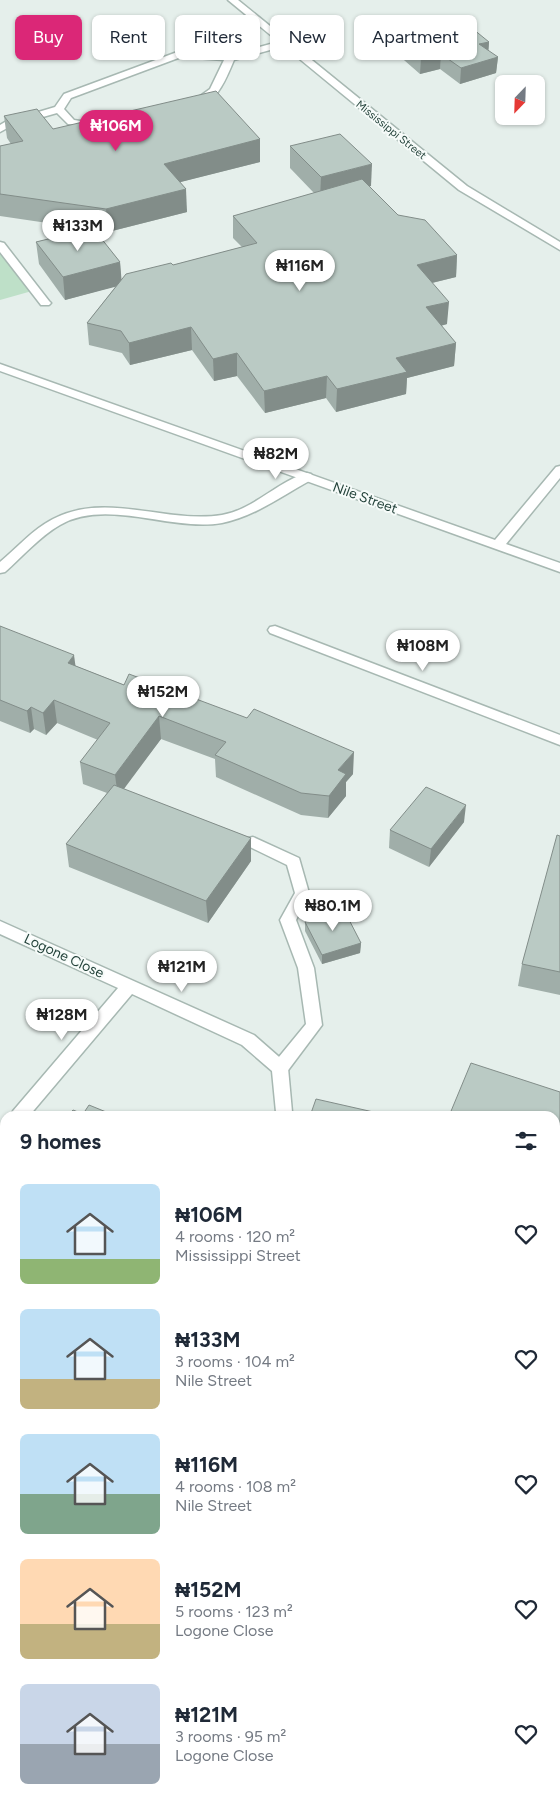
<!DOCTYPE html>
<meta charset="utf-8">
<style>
body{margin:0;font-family:Figtree,sans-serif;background:#f6f6f7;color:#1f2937;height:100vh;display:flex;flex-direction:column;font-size:19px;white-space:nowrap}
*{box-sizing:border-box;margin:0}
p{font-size:16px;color:#747a83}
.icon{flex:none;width:28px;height:28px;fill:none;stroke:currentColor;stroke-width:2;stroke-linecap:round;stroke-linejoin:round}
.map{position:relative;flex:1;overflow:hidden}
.panel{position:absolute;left:0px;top:1111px;width:560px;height:696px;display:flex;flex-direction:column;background:#fff;border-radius:15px 15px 0 0;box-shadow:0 1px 4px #0004}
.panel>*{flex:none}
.guide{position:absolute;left:15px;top:15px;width:530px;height:45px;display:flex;gap:10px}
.needle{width:32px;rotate:203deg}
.buttons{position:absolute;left:495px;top:75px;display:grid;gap:10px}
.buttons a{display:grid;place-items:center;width:50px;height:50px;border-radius:8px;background:#fff;box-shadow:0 1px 4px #0004;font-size:25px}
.price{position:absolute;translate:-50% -42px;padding:0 11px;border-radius:18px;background:#fff;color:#222;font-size:16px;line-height:32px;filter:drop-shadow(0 1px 2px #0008)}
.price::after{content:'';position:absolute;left:50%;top:30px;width:15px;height:11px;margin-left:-8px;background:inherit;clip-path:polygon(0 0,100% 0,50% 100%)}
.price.current{background:#db2777;color:#fff}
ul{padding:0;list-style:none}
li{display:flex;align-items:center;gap:15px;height:125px;padding:0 20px}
li span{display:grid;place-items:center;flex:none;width:140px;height:100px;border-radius:8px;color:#555}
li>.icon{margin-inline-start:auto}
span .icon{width:60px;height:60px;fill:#fffc;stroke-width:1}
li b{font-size:21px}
h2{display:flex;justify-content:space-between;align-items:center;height:60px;padding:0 20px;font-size:21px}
.pill{padding:0 18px;border-radius:8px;background:#fff;box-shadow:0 1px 4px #0004;font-size:18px;line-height:45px}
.pill.current{background:#db2777;color:#fff}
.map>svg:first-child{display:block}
.green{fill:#bee0c8}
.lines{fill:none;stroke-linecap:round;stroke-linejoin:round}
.lane-casing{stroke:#a7b8b2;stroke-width:3}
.street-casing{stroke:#a7b8b2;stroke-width:3}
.lane{fill:#fff;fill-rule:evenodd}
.street{fill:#fff;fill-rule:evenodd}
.wall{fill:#a0aea9}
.shaded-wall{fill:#828d89}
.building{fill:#bacac4;stroke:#828d89}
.labels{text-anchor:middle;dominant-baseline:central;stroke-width:4;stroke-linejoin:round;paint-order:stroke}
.far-street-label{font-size:11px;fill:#23423a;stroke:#f6fbf9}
.street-label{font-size:14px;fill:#23423a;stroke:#f6fbf9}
</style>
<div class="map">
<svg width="560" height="1807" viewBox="0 0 560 1807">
<rect width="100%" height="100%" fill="#e5efeb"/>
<!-- green -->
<polygon class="green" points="0,249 32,291 0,300"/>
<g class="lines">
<defs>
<g id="lane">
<path d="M285 40 290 43 288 45 234 60C227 76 216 108 194 104L192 102 210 89 224 60 181 57 71 98 64 109 74 120 99 124V128L68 124 57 113 11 126 0 132V125L5 122 55 107 64 94 180 51 230 55Z"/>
<polygon points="0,242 4,243 49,301 51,303 49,305 41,305 0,252"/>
<path d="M307 473 311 474 313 477 311 480C283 495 254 517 222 523 171 532 107 498 60 525 39 537 22 557 5 572L0 573V562C17 548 33 529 53 519 107 491 166 524 222 515 253 510 278 481 307 473Z"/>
<polygon points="253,837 299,858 309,893 296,920 314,968 322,1025 286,1073 280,1075 274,1073 272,1068 274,1063 306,1024 298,968 280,920 295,893 287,865 248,846 246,842 248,838"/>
</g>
<g id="street">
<polygon points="228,0 238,0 467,186 560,242 560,250 459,190"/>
<polygon points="0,364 495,540 556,467 560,466 560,478 506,544 560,563 560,572 0,371"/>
<polygon points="275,626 560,735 560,745 270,633 268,630 270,627"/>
<polygon points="0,921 254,1035 286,1063 288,1068 292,1112 290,1116 274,1116 276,1112 272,1071 242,1045 132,994 29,1116 11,1116 13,1111 118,988 0,934"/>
<polygon points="5,1126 5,1144 0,1146 0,1128"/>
<polygon points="555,1655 560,1657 560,1677 555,1675"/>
<polygon points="119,1802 140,1802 138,1807 118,1807"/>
</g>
</defs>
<!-- lane casing -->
<use href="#lane" class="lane-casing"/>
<!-- street casing -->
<use href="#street" class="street-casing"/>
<!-- lane -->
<use href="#lane" class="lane"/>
<!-- street -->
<use href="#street" class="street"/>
</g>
<!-- wall -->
<g class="wall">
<polygon points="390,32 489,42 488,51 498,57 496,73 460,84 440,69 420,74 389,47"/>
<polygon points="4,116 53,129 260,139 260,162 180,182 187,212 108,232 94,230 120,262 121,280 173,265 242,247 233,238 233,216 314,193 290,168 290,146 371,186 369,186 398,215 457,255 456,277 432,283 447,324 441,326 456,343 454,366 407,378 406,394 336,412 326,398 265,413 237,376 214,381 192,350 130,365 122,353 89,345 87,323 116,286 65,300 39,264 36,242 88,229 0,216 0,146 11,144 7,138"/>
<polygon points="0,626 76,666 353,774 346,782 346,796 328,818 301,815 216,777 215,759 161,739 123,789 251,838 251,861 208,923 69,867 66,844 107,793 83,784 80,762 98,740 57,723 46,735 34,729 30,733 0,721"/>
<polygon points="464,822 429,867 389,848 390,830"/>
<polygon points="560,836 560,995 518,986 522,964"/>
<polygon points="305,922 361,943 360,953 322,964 305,931"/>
<polygon points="560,1092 560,1349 555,1348 555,1116"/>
<polygon points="0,1310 5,1312 5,1513 0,1511"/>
</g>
<!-- shaded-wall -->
<g class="shaded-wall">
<polygon points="489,42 488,57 479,44"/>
<polygon points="441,54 440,69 420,74 421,58"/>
<polygon points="498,57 496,73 460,84 461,68"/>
<polygon points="260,139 260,162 165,186 164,164"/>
<polygon points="372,164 371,186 320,199 321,177"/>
<polygon points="186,189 187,212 108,232 106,209"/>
<polygon points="457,255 456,277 415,287 417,265"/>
<polygon points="120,262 122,285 65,300 63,277"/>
<polygon points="449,302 447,324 424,330 426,307"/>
<polygon points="191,327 192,350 130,365 129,343"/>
<polygon points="456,343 454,366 407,378 406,394 336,412 337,389 396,358"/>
<polygon points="237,353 237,376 214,381 213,359"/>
<polygon points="327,376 326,398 265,413 264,391"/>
<polygon points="74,655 77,677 68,663"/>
<polygon points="54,700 57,723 46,735 43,713"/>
<polygon points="31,707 34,729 30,733 27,711"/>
<polygon points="159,716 161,739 118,797 115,775"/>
<polygon points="354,752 353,774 346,782 346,796 328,818 329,796 338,770"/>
<polygon points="466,805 464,822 429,867 431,849"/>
<polygon points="251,838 251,861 208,923 206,901"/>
<polygon points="361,943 360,953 322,964 322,955"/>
</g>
<!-- building -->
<g class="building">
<polygon points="457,16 489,42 479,44 498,57 461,68 441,54 421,58 390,32"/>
<polygon points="216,91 260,139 164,164 186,189 106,209 0,194 0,146 23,141 4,116 37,109 53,129"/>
<polygon points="340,134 372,164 321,177 290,146"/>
<polygon points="362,179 398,215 425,220 457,255 417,265 449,302 426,307 456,343 396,358 407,372 337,389 327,376 264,391 237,353 213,359 191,327 129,343 121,331 87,323 126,274 171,263 173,265 257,243 233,216"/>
<polygon points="93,228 120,262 63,277 36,242"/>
<polygon points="0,626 74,655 68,663 124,685 129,674 247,718 254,709 354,752 338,770 346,774 329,796 301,793 215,755 226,742 159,716 115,775 80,762 110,723 54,700 43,713 31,707 27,711 0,700"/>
<polygon points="114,785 251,838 206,901 66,844"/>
<polygon points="426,787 466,805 431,849 390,830"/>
<polygon points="557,835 560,836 560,972 522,964"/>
<polygon points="344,910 361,943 322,955 305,922"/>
<polygon points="471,1063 560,1092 560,1329 559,1329 555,1344 555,1116 449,1116"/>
<polygon points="316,1099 391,1116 310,1116"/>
<polygon points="89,1105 116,1116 68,1116 73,1110 83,1114"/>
<polygon points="0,1310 5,1312 5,1496 0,1493"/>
</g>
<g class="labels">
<!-- far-street labels -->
<g class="far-street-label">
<text transform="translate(391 130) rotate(39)">Mississippi Street</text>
</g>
<!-- street labels -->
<g class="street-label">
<text transform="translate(365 498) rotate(20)">Nile Street</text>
<text transform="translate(64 956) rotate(25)">Logone Close</text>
</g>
</g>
</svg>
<div class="buttons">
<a><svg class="needle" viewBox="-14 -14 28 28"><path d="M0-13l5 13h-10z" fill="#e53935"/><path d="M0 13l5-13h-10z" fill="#747a83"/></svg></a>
</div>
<b class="price current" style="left:116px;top:152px">₦106M</b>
<b class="price" style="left:78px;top:252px">₦133M</b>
<b class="price" style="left:300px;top:292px">₦116M</b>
<b class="price" style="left:276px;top:480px">₦82M</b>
<b class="price" style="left:423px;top:672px">₦108M</b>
<b class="price" style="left:163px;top:718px">₦152M</b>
<b class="price" style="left:333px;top:932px">₦80.1M</b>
<b class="price" style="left:182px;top:993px">₦121M</b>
<b class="price" style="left:62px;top:1041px">₦128M</b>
<div class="guide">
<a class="pill current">Buy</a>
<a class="pill">Rent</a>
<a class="pill">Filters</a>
<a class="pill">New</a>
<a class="pill">Apartment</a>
</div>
<section class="panel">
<h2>9 homes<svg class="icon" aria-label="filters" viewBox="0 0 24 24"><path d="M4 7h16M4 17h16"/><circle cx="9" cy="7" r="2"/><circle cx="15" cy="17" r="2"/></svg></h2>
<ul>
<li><span style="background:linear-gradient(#bfe0f5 75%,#8fb573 0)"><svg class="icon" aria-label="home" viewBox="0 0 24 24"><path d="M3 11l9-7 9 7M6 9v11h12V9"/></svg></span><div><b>₦106M</b><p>4 rooms · 120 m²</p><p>Mississippi Street</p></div><svg class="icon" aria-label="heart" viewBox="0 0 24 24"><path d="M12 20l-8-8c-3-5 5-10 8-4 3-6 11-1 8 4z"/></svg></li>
<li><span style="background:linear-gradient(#bfe0f5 70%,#c2b280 0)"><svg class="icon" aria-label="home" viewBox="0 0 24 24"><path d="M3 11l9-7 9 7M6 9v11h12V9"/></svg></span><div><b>₦133M</b><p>3 rooms · 104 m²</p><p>Nile Street</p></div><svg class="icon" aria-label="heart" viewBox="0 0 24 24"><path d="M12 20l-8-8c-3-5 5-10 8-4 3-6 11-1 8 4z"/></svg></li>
<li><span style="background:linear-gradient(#bfe0f5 60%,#7fa58c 0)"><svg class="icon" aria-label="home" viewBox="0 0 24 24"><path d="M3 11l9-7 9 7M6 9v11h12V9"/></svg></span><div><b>₦116M</b><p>4 rooms · 108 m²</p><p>Nile Street</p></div><svg class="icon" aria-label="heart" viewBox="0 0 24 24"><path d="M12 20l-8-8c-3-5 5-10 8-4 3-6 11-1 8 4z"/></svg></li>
<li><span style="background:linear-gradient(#ffd9b3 65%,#c2b280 0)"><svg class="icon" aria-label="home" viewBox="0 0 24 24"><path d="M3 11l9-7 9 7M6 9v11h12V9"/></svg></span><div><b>₦152M</b><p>5 rooms · 123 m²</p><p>Logone Close</p></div><svg class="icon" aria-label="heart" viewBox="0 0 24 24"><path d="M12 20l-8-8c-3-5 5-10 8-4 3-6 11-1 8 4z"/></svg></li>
<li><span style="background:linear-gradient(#c9d6e8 60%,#9aa5b1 0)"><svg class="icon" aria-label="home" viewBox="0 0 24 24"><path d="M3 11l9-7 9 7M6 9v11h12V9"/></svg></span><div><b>₦121M</b><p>3 rooms · 95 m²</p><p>Logone Close</p></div><svg class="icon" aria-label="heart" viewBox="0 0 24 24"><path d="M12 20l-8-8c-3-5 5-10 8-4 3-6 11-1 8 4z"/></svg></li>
</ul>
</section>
</div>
